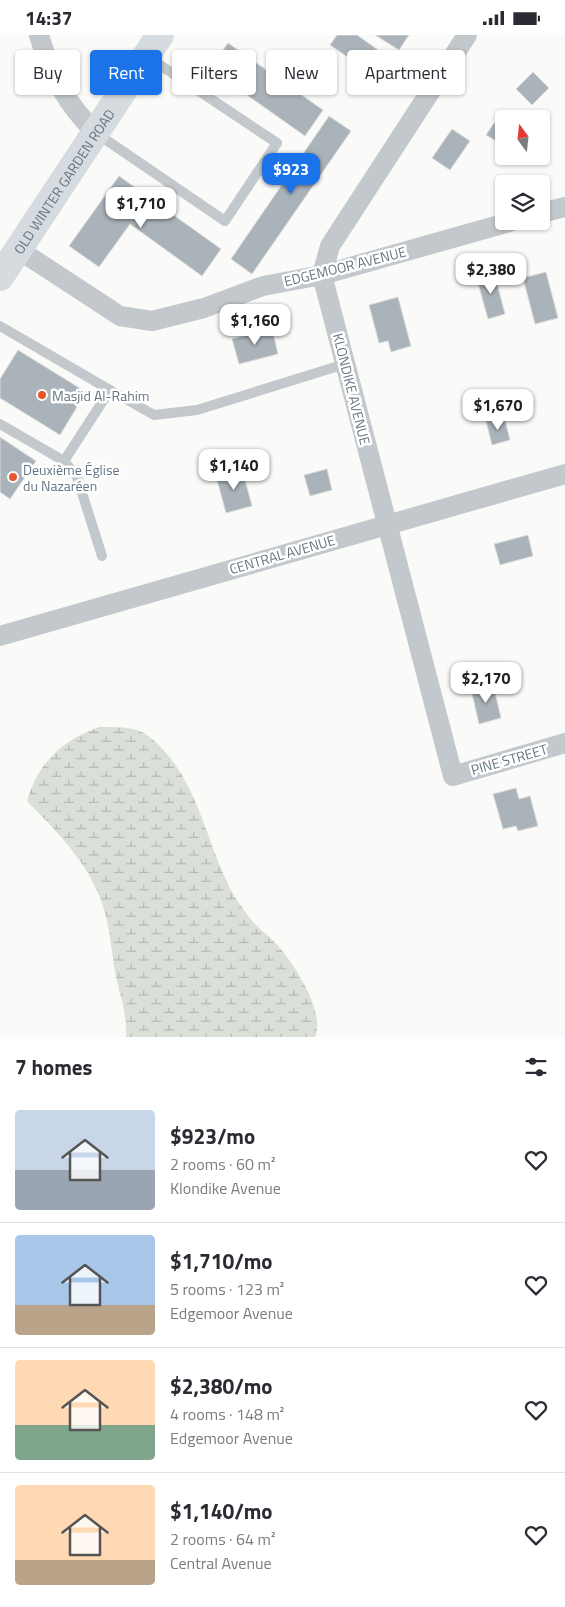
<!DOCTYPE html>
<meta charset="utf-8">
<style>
body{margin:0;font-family:"Titillium Web",sans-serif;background:#f2f2f3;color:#2b2b33;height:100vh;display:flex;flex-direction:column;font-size:19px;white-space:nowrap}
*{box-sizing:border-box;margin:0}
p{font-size:16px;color:#7c7c81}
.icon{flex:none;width:28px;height:28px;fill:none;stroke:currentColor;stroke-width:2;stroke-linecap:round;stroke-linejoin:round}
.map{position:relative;height:1002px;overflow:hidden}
.sheet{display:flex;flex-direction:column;background:#fff;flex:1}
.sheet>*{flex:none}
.guide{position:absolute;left:15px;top:15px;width:535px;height:45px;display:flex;gap:10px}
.needle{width:32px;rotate:345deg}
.buttons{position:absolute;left:495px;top:75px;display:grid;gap:10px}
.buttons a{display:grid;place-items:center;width:55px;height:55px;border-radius:5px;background:#fff;box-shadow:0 1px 4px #0004;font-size:25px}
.price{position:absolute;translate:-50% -42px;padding:0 11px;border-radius:10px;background:#fff;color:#222;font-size:16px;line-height:32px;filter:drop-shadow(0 1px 2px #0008)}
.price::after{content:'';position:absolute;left:50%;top:30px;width:15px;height:11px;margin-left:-8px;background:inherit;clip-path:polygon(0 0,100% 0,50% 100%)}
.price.current{background:#1a73e8;color:#fff}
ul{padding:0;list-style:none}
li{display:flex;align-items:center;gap:15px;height:125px;padding:0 15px}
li+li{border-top:1px solid #e1e1e2}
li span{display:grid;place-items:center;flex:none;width:140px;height:100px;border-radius:5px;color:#555}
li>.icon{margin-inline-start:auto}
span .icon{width:60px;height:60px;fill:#fffc;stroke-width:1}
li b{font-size:21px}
h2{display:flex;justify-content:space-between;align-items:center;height:60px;padding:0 15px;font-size:21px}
.pill{padding:0 18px;border-radius:5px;background:#fff;box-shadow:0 1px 4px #0004;font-size:18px;line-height:45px}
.pill.current{background:#1a73e8;color:#fff}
.status{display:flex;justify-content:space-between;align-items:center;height:35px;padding:0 25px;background:#fff;direction:ltr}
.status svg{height:14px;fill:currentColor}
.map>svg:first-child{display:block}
.wetland{fill:url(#wetland-marsh)}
.building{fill:#aab3b9;stroke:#dcdcda}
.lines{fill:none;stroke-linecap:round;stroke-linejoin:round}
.service{stroke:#c3c8cc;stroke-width:10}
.minor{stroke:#c3c8cc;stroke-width:20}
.secondary{stroke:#d6dbdf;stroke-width:28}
.poi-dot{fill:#e4572e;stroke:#fff;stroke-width:2}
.labels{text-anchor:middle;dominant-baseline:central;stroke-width:5;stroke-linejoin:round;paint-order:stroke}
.street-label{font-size:14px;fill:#657683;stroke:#fff}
.poi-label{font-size:14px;fill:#657683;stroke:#fff;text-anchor:start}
</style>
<div class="status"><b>14:37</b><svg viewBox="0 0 49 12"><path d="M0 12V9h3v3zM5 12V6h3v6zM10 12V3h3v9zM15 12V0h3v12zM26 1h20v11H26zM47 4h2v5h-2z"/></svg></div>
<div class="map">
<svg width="565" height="1002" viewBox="0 0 565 1002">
<defs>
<pattern id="wetland-marsh" width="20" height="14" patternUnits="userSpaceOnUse" patternTransform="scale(1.25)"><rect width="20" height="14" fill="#dadfd7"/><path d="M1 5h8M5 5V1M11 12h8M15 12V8" fill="none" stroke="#b4b9b4"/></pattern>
</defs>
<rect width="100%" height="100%" fill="#fafaf8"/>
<!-- wetland -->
<path class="wetland" d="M99 692C113 692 135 691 147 700 194 735 204 799 228 849 232 859 240 869 246 878 254 891 268 899 278 911 294 929 326 977 315 1002H126C127 978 121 965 116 942 112 922 111 901 106 882 95 834 60 800 27 766 39 727 61 706 99 692Z"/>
<!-- building -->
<g class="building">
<polygon points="337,0 357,0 378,15 365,34 330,10"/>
<polygon points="375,0 409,0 399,15"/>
<polygon points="228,8 323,75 305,101 210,34"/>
<polygon points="533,37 549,53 532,70 516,54"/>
<polygon points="329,81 351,96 252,239 231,224"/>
<polygon points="494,88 504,94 504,111 486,100"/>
<polygon points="452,94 470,106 450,135 432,123"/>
<polygon points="119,141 221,214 202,241 130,189 99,232 69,211"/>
<polygon points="494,237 505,279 488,284 476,241"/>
<polygon points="546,237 558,283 535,289 523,243"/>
<polygon points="398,262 411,311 391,317 388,306 379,308 369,270"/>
<polygon points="272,293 278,319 239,329 232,304"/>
<polygon points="18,315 86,357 60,400 0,363 0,344"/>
<polygon points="504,381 510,405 492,410 486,386"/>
<polygon points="0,402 36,426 10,464 0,457"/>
<polygon points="242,434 252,471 226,478 216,441"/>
<polygon points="327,434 332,455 310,461 304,440"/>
<polygon points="528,500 533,521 500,530 494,509"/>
<polygon points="493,649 501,683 479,689 471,654"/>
<polygon points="516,753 519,764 530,761 538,791 518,796 516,791 503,794 493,759"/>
</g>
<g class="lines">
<!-- service -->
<g class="service">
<polyline points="96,98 225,186 277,108 148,22"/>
<polyline points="0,291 110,355 64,426"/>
<polyline points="110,355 154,380 197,375 345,329"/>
<polyline points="0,389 64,426 77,442 102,521"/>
</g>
<!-- minor -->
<g class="minor">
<path d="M39 0C50 39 67 69 95 97"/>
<polyline points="467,0 330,211 322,240 453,741 565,708"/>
<polyline points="541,178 565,172"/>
<polyline points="19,215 120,281 152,286 204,273 263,251 322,240 513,186"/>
<polyline points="0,601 565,439"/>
</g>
<!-- secondary -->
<path class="secondary" id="s1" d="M0 242 160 0"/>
</g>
<!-- markers -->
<g class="poi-dot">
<circle cx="42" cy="360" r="5"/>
<circle cx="13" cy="442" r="5"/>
</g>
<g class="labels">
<!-- street labels -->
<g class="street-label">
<text stroke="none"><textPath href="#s1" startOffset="115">OLD WINTER GARDEN ROAD</textPath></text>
<text transform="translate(345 231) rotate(-14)">EDGEMOOR AVENUE</text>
<text transform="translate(352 354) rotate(76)">KLONDIKE AVENUE</text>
<text transform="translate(282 519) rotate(-16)">CENTRAL AVENUE</text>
<text transform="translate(509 724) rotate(-16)">PINE STREET</text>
</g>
<!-- poi labels -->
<g class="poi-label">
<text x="52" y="360">Masjid Al-Rahim</text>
<text x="23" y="434">Deuxième Église<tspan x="23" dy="16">du Nazaréen</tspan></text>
</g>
</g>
</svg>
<div class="buttons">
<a><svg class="needle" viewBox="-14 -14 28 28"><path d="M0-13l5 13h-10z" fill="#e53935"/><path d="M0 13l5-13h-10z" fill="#7c7c81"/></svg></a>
<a><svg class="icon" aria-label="layers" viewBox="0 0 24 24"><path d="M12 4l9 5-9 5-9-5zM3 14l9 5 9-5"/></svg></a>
</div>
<b class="price current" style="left:291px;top:160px">$923</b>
<b class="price" style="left:141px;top:194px">$1,710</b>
<b class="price" style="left:491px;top:260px">$2,380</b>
<b class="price" style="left:255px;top:311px">$1,160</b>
<b class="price" style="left:498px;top:396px">$1,670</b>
<b class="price" style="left:234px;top:456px">$1,140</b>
<b class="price" style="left:486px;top:669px">$2,170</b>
<div class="guide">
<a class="pill">Buy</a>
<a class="pill current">Rent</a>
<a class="pill">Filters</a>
<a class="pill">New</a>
<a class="pill">Apartment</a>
</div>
</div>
<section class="sheet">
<h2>7 homes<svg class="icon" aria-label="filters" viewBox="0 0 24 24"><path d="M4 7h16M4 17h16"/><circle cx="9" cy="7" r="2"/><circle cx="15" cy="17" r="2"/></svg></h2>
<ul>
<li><span style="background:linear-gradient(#c9d6e8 60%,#9aa5b1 0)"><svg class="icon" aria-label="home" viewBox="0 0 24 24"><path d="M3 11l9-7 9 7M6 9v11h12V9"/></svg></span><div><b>$923/mo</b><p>2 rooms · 60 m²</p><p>Klondike Avenue</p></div><svg class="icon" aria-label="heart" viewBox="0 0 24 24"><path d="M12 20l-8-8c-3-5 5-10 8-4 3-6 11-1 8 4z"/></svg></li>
<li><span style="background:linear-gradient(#a9c7e8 70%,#b9a48a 0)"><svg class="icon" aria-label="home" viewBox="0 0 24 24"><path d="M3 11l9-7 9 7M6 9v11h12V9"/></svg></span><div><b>$1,710/mo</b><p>5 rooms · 123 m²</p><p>Edgemoor Avenue</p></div><svg class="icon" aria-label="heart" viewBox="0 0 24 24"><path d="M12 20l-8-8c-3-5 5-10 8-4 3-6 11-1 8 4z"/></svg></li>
<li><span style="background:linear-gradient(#ffd9b3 65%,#7fa58c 0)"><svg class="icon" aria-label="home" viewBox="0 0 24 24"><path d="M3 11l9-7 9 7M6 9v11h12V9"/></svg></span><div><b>$2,380/mo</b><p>4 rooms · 148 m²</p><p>Edgemoor Avenue</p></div><svg class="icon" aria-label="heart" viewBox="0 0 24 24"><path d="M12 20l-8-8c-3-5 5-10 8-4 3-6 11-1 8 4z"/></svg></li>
<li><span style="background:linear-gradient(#ffd9b3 75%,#b9a48a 0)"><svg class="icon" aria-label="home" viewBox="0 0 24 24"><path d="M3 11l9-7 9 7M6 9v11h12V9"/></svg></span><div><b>$1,140/mo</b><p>2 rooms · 64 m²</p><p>Central Avenue</p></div><svg class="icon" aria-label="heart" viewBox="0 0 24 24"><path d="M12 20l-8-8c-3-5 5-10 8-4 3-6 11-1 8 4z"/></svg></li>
</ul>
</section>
